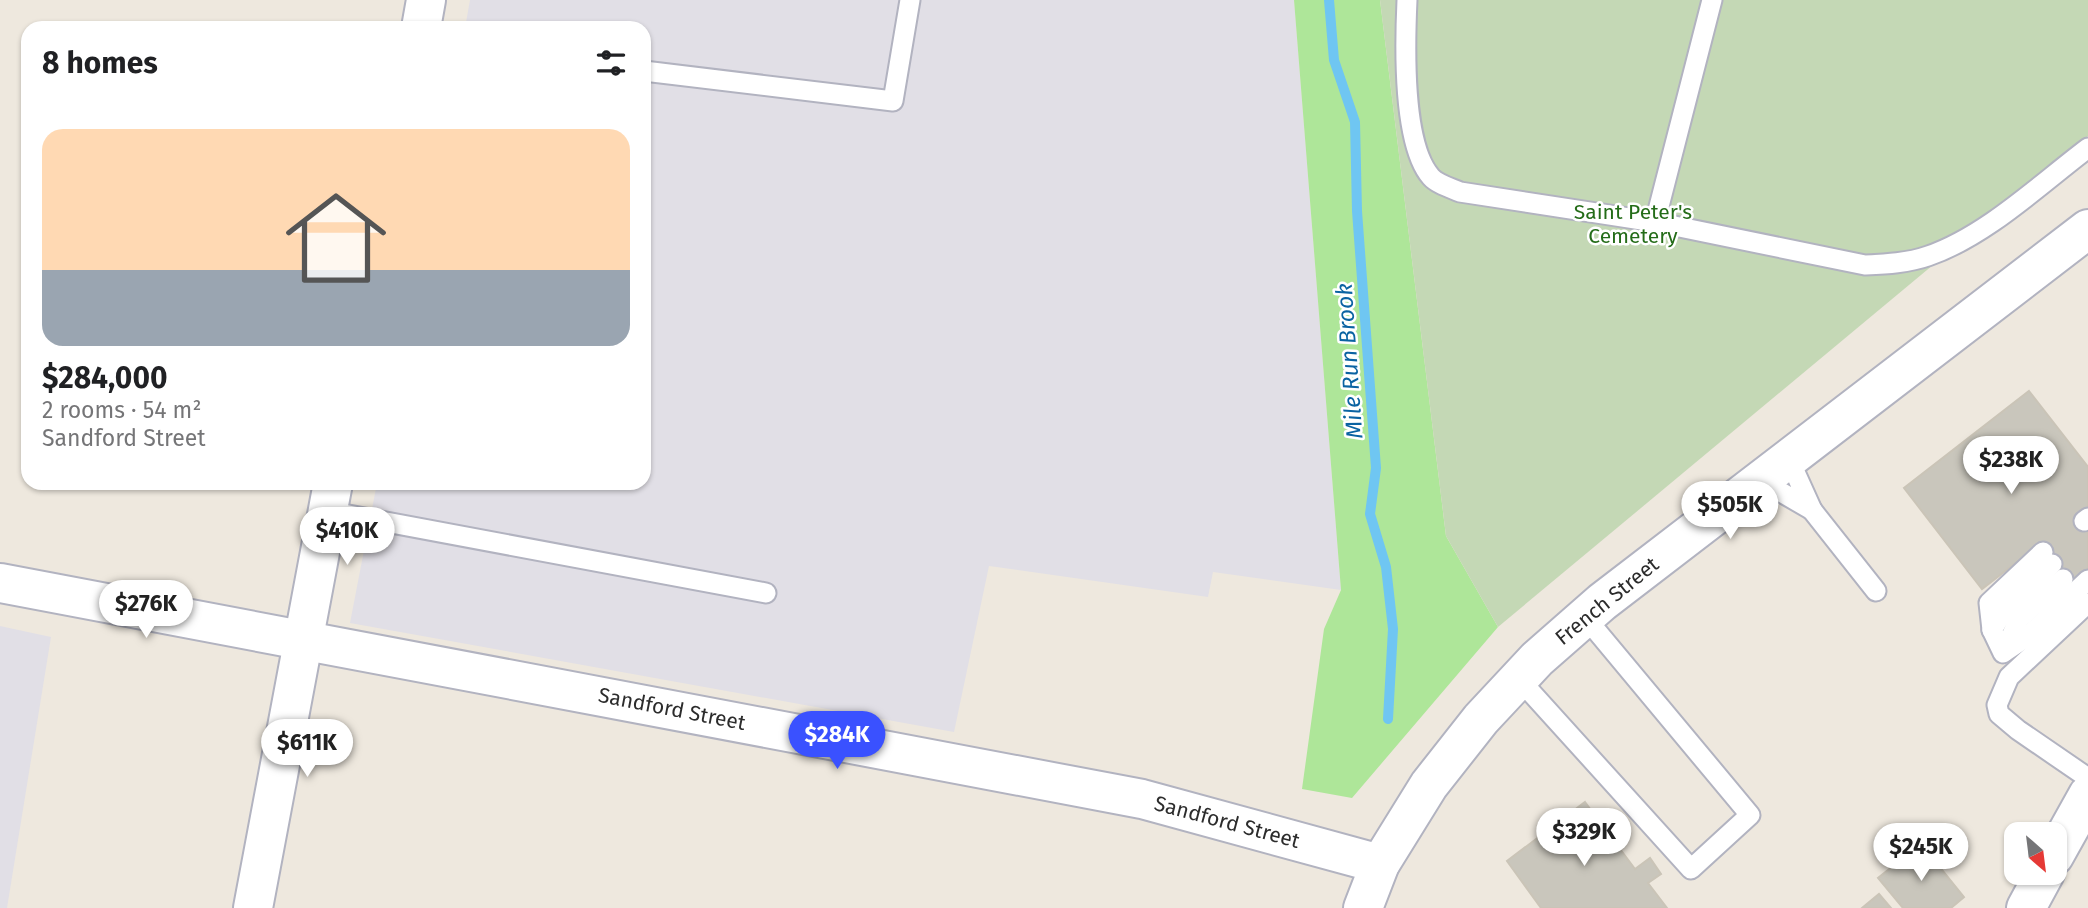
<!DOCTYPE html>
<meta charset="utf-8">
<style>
body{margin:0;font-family:"Fira Sans",sans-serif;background:#f6f6f6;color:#202124;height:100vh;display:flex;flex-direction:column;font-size:26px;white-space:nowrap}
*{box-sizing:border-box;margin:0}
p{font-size:23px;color:#757577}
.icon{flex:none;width:38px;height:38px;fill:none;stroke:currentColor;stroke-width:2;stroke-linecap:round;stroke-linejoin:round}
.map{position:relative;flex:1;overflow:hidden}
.panel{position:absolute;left:21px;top:21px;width:630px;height:469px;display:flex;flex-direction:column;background:#fff;border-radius:21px;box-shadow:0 2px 5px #0004}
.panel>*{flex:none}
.needle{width:46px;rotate:152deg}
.controls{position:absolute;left:2004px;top:822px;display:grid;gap:14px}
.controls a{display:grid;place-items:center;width:63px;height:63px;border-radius:14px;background:#fff;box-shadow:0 2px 5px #0004;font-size:35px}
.price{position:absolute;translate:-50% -60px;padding:0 16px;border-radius:24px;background:#fff;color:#222;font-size:23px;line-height:46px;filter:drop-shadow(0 2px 4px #0008)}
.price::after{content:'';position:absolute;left:50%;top:42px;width:21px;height:16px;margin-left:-10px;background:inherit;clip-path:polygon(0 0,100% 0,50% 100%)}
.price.on{background:#3a51ff;color:#fff}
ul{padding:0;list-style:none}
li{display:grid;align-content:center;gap:14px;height:371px;padding:0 21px}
li span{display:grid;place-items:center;height:217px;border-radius:21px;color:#555}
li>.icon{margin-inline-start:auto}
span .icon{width:126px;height:126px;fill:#fffc;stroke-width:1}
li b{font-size:30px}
h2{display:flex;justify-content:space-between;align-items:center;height:84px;padding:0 21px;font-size:30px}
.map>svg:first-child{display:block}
.industrial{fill:#e1dfe6}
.green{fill:#aee699}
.cemetery{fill:#c4d8b5}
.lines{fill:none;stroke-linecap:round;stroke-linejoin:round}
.stream{stroke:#6fc6f2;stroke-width:10}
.building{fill:#c9c6bc;stroke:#cac4b7;stroke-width:2}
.lane-casing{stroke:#b2b3c0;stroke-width:23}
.street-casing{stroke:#b2b3c0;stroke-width:42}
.secondary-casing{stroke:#b2b3c0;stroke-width:42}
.lane{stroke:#fff;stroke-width:19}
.street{stroke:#fff;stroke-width:38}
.secondary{stroke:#fff;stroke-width:38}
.labels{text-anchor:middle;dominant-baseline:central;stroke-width:5;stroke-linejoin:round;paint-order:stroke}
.park-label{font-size:21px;fill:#246c18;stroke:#fff}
.street-label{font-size:21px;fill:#2c2c2c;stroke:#fff}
.water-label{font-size:23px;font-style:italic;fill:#0a63a2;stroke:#fff}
</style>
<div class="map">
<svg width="2088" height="908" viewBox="0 0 2088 908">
<rect width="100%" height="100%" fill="#eee8de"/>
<!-- industrial -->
<g class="industrial">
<polygon points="470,0 1294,0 1341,590 1213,572 1208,597 989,566 954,732 350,623 377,483 644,483 644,28 465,28"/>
<polygon points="0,626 51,637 7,908 0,908"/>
</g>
<!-- green -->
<polygon class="green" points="1294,0 1380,0 1446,536 1498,627 1352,798 1302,789 1324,629 1341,590"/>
<!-- cemetery -->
<polygon class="cemetery" points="1380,0 2088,0 2088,136 1498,627 1446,536"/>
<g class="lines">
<!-- stream -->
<polyline class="stream" points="1329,0 1334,60 1355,122 1357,211 1376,468 1370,514 1386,567 1393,629 1388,719"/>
</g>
<!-- building -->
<g class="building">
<polygon points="2029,391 2088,467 2088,507 2079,514 2088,526 2088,580 2074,591 2039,545 1982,589 1904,488"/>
<polygon points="1585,802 1635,869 1650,858 1661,874 1648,883 1667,908 1541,908 1507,861"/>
<polygon points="1921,844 1964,897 1951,908 1903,908 1878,878"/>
<polygon points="1879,894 1891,908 1862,908"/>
</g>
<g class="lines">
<defs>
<g id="lane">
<path d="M1407 0C1405 43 1402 144 1431 177 1437 184 1451 188 1460 192L1655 222"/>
<path d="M1712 0 1655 222 1865 265C1886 264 1908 263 1928 256 1986 236 2039 185 2088 148"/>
<polyline points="644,71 893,101 910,0"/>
<polyline points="1760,480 1812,510 1789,459"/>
<polyline points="1812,510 1876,591"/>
<polyline points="327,511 766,593"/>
<polyline points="2084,521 2088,518"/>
<polyline points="2052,564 2006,608 1992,630 2003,653 2028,636 2088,580"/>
<polyline points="2088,603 2009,677 1997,705 1999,714 2018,730 2088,778"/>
<polyline points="1992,630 1989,603 2043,552"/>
<polyline points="2004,652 2019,619 2063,579"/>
<polyline points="1519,679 1691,869 1750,815 1585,617"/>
</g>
<g id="street">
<polyline points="0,583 1142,799 1380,864"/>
<polyline points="2054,856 2088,795"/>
<polyline points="2026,908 2045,873"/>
</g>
<g id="secondary">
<polyline points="421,28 426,0"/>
<polyline points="253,908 333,483"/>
<polyline points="1363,908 1380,864 1429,785 1481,719 1537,659 1602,602 2088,229"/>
</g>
</defs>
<!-- lane casing -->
<use href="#lane" class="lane-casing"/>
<!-- street casing -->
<use href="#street" class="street-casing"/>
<!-- secondary casing -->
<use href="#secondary" class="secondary-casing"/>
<!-- lane -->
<use href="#lane" class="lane"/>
<!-- street -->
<use href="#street" class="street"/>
<!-- secondary -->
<use href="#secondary" class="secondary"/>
</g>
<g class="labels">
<!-- park labels -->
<g class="park-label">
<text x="1633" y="212">Saint Peter's<tspan x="1633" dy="24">Cemetery</tspan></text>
</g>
<!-- street labels -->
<g class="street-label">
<text transform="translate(1607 601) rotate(-39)">French Street</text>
<text transform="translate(672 709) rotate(11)">Sandford Street</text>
<text transform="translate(1227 822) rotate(15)">Sandford Street</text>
</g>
<!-- water labels -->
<g class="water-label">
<text transform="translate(1349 361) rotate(-94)">Mile Run Brook</text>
</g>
</g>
</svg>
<div class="controls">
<a><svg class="needle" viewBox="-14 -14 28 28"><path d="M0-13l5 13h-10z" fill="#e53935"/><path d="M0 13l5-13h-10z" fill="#757577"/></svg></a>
</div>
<b class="price" style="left:2011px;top:496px">$238K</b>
<b class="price" style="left:1730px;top:541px">$505K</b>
<b class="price" style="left:347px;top:567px">$410K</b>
<b class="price" style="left:146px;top:640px">$276K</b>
<b class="price on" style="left:837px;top:771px">$284K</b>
<b class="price" style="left:307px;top:779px">$611K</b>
<b class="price" style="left:1584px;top:868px">$329K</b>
<b class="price" style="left:1921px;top:883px">$245K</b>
<section class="panel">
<h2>8 homes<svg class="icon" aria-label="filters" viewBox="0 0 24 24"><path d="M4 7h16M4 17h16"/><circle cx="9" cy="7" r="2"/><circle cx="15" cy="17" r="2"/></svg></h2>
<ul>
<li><span style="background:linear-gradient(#ffd9b3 65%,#9aa5b1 0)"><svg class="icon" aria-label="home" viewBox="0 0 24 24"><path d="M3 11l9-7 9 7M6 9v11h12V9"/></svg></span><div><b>$284,000</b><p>2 rooms · 54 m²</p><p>Sandford Street</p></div></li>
</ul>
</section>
</div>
